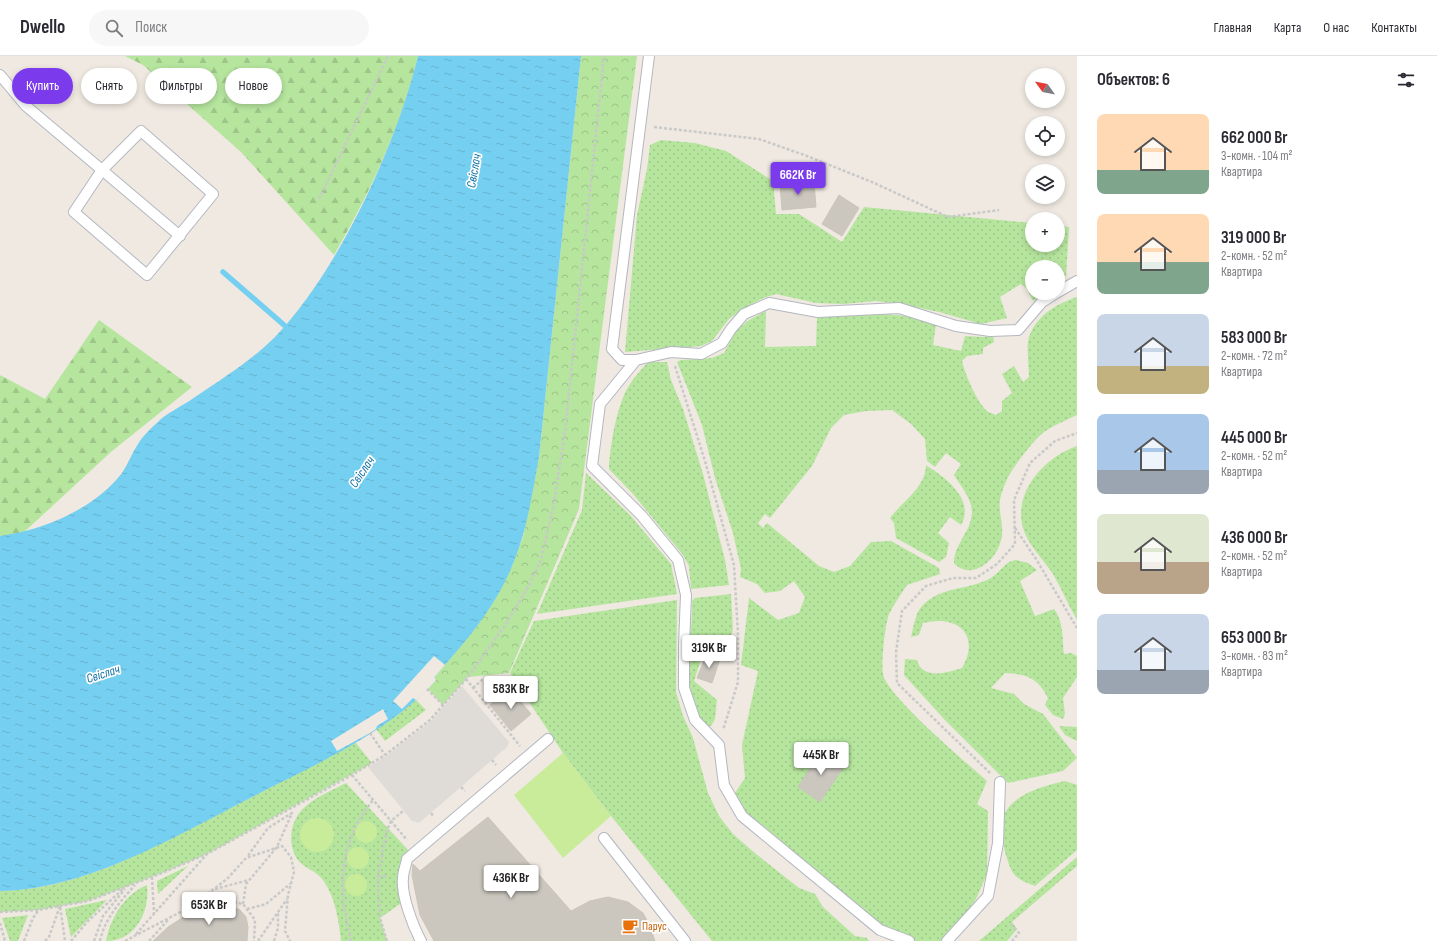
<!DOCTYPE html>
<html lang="ru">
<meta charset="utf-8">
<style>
body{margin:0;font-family:"Sofia Sans Condensed",sans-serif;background:#f7f7f7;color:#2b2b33;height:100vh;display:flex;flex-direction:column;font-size:15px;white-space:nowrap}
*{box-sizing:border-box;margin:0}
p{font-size:13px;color:#7c7c81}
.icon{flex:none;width:22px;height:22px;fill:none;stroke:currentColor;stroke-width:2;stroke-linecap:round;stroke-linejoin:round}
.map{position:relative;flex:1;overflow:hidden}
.sheet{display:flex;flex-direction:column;background:#fff;width:360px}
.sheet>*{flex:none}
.banner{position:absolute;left:12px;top:12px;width:380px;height:36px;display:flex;gap:8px}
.needle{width:26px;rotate:303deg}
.controls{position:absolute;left:1025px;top:12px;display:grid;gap:8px}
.controls a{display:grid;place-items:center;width:40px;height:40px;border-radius:50%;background:#fff;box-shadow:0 2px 6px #0003;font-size:20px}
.price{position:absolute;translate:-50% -34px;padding:0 9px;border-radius:4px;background:#fff;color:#222;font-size:13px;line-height:26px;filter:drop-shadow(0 1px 2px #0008)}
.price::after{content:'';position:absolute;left:50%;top:24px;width:12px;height:9px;margin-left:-6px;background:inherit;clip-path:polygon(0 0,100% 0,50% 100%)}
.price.selected{background:#7c3aed;color:#fff}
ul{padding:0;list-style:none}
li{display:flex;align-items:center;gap:12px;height:100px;padding:0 20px}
li span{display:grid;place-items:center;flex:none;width:112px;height:80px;border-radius:8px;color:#555}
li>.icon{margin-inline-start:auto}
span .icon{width:48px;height:48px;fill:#fffc;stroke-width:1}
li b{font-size:17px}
h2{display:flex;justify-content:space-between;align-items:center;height:48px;padding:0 20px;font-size:17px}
.pill{padding:0 14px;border-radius:18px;background:#fff;box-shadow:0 2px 6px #0003;font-size:14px;line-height:36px}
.pill.selected{background:#7c3aed;color:#fff}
header{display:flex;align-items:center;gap:24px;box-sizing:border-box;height:56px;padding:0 20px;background:#fff;border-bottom:1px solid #e1e1e2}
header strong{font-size:19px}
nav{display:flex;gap:22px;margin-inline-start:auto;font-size:14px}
.search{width:280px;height:36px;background:#f7f7f7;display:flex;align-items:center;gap:10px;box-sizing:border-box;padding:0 14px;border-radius:22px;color:#7c7c81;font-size:15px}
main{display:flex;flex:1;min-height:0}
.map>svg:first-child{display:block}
.grass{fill:url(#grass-dots)}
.forest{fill:url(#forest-firs)}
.park{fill:url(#park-crowns)}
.pitch{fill:#c9ec9a}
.plaza{fill:#dfdcd8}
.water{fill:url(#water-ripples)}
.pier{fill:#efe9e1}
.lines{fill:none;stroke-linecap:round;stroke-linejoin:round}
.stream{stroke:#75cff0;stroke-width:5.5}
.building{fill:#cbc7bf;stroke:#cbc5ba}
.service-casing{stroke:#b4b7c1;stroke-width:12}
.path{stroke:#c9c9c9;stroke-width:2.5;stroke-dasharray:3 2;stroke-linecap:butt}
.service{stroke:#fff;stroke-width:10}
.labels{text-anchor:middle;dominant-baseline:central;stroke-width:3.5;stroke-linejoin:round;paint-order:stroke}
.food-label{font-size:12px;fill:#c56008;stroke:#fff;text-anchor:start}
.water-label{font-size:13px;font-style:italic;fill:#0d6fa3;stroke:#fff}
</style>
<header>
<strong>Dwello</strong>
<div class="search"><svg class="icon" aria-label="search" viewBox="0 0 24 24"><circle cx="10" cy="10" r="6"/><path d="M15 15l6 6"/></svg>Поиск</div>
<nav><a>Главная</a><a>Карта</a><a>О нас</a><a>Контакты</a></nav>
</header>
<main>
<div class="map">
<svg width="1077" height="885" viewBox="0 0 1077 885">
<defs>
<pattern id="grass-dots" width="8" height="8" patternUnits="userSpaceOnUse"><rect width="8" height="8" fill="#b6e59e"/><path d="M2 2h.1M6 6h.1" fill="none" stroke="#9dc588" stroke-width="1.8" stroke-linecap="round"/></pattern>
<pattern id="forest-firs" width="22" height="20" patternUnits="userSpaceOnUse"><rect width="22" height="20" fill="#b6e59e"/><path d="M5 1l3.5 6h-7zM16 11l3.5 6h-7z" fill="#9dc588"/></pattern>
<pattern id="park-crowns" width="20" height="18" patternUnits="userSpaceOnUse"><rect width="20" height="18" fill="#b6e59e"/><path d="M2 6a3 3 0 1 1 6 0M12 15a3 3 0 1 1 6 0" fill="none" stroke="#9dc588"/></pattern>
<pattern id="water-ripples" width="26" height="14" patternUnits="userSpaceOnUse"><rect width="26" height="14" fill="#75cff0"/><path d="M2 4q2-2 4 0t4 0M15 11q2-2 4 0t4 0" fill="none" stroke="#66b2ce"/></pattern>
</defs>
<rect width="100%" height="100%" fill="#efe9e1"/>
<!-- grass -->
<g class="grass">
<polygon points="661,84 695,87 726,95 773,125 776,158 799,158 842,186 864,151 1032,167 1032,189 1058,189 1058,170 1069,171 1066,220 1058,221 1058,211 1032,211 1032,237 1045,237 1033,245 1027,233 1021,228 1000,241 1007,262 981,268 939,256 901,248 876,245 844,248 816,247 776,238 763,242 743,253 729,263 712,285 701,290 625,296 637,159 647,113 650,89"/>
<path d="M1077 241V359C1067 364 1056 368 1047 374 1036 380 1014 410 1008 421 1005 428 1001 437 1000 444 998 457 1005 472 1001 484 997 504 971 526 954 507 954 496 958 491 963 481 980 454 970 443 954 419L961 408 946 397 935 411 927 405 925 383 911 368 892 354 866 355 844 359 831 372 812 410 770 462 765 458 758 467 763 472 767 467 819 510 834 516 850 510 871 486 891 485 939 512 940 518 907 529C901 538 894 548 889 558 885 568 881 607 883 618 886 639 968 708 987 725L977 748 988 755 987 818 976 843 950 878 941 885H900L783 789 731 743 745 722 742 689 758 615 741 609 749 542 778 564 799 557 805 541 794 525 780 535 765 537 757 528 740 521 741 513 733 477 715 422 702 369 677 306 681 304 712 302 724 297 736 275 749 264 766 255 765 291 816 290 817 262C857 259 897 253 936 268L933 289 961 295 965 280 983 281 993 280 994 286 983 292V298L967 300 962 305C965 318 977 347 988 356 990 357 994 358 996 359L1002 355V345L1012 337 1002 318 1014 310 1023 326 1029 321C1029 311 1026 289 1029 281 1037 259 1056 248 1077 241Z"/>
<path d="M648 306H667L671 324 683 353 703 418 725 504 729 529 691 533 689 510 683 499 633 438 609 413C610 389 617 347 630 328 635 320 642 313 648 306Z"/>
<path d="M1077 390V564C1068 549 1062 533 1053 518 1043 503 1028 489 1023 472 1013 435 1045 401 1077 390Z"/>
<path d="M926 409C944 421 976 443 961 469L950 461 938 477 949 487 946 501 939 506 896 482 894 467 890 462C902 446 926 431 926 409Z"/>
<polygon points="586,417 630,459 671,508 677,538 537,558 582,454"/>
<path d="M1016 504 1028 507 1037 514 1020 525 1035 560 1054 553C1064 566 1062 583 1064 598L1071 597 1077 600V621L1063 642 1065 658 1063 663 1053 659 1045 649 1048 642C1038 622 1027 618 1005 617L991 632 1014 638 1024 648 1043 658 1077 702 1063 715 1008 727 944 663 904 619 905 603 917 604C922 624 947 617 962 612 981 579 958 558 923 567L919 579 911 581C913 573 915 561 919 554 936 530 966 535 989 523 1000 518 1003 506 1016 504Z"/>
<path d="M731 538 733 573 726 600 704 594 694 625 717 644 715 663 711 670H708C673 641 694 584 692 545L695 542Z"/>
<polygon points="677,544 676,636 683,660 693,682 708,737 719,760 733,778 756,798 799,832 815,838 823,851 855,880 867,882 869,885 712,885 611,760 563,697 510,617 534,565"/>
<polygon points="416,644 426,654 385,685 376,673"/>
<polygon points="1059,670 1077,671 1077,685 1065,679"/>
<path d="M355 686 372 707 207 798 162 817 88 845 38 854 0 856V835C78 834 153 792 221 757 266 734 311 711 355 686Z"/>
<path d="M1065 725 1077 729V794L1035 830C1013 822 1012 819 1005 796 1004 789 999 779 1000 772 1004 740 1039 731 1065 725Z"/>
<path d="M346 727 409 795 398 825 400 848 380 862 387 885H341C339 865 335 840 323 824 317 815 303 812 297 803 287 786 290 763 306 750 317 740 333 734 346 727Z"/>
<polygon points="1077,801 1077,810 1012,866 1017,873 1007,885 979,885"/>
<polygon points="188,810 158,838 157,825"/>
<path d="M147 829C150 855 136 885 106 885 110 862 125 838 147 829Z"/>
<polygon points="107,844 71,881 65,853"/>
<polygon points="28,859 18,885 10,885 2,862"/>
</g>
<!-- forest -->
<g class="forest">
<path d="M125 0H418C401 70 370 137 334 199L241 96 143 9Z"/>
<polygon points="99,264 192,331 112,395 23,477 0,480 0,319 45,343"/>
</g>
<!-- park -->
<polygon class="park" points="581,0 637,0 579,453 509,617 468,621 443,649 428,633 435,624 434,622 480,565 497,539 512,510 523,481 539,401"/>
<!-- pitch -->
<g class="pitch">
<polygon points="563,697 611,760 563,802 514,739"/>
<circle cx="317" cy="779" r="17"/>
<circle cx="366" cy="776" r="11"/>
<circle cx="358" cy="802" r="11"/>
<circle cx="356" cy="829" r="11"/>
</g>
<!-- plaza -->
<polygon class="plaza" points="462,630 509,686 507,691 419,767 412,765 368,711 386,700 431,665"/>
<!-- water -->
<path class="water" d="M418 0H581L539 401C532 438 527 476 512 510 495 552 464 588 434 621L436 624C388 677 318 707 256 739 180 778 87 834 0 835V480C44 474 94 453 122 417 128 408 132 397 138 388 143 379 154 370 161 363 171 355 184 349 195 341 222 323 252 304 275 281 339 214 396 90 418 0Z"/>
<!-- pier -->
<g class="pier">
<polygon points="434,600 445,609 434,621 436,624 428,633 416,644 413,642 402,653 393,645"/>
<polygon points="383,653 388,663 377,670 376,673 370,677 337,695 331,685"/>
</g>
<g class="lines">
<!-- stream -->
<polyline class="stream" points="223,216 284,269"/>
</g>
<!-- building -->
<g class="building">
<polygon points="814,126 816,151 782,154 780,128"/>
<polygon points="839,139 859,152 842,180 822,168"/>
<polygon points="706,599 720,603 712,627 697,622"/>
<polygon points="510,633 531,658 511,675 490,649"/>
<polygon points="822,694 845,709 820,746 798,731"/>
<polygon points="488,761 571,855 590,845 608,841 628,846 643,857 650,870 655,885 434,885 420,859 412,819 413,808 420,815"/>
<polygon points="214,847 228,849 240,854 246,861 248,871 247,885 153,885 168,871 196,853"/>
</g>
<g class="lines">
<defs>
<g id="service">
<polyline points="0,19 26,50 102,114 74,156 147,219 213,138 141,75 102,114 180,180"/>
<polyline points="1058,236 1077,225"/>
<polyline points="636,304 622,304 612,293 649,0"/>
<polyline points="604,782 685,885"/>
<path d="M421 885C413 870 401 839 403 822 403 816 406 809 407 803L548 683"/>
<polyline points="909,885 880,874 742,760 724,729 719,689 695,664 684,632 684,589 686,539 678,504 642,460 592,410 600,348 636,304 671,296 701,298 722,287 731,273 744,258 769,247 818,256 899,252 956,270 990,275 1018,274 1042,246 1056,237"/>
<polyline points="947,885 988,840 998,787 1000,726"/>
</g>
</defs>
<!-- service casing -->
<use href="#service" class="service-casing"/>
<!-- path -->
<g class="path">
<polyline points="654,71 759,83 807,100 872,126 948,161 999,154"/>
<polyline points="319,143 388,0"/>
<polyline points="675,310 705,405 734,509 738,579 738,626 723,674"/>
<polyline points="1015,472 1036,503 1077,572"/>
<polyline points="466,623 520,690"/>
<polyline points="473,632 482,624 498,643"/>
<polyline points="427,633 443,649"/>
<polyline points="370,677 385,699"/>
<polyline points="492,704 496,709"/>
<polyline points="990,717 897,627 896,596 902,555 926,530 953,522 976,522 997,508 1015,488 1014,444 1030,407 1055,385 1077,377"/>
<polyline points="352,719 407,784"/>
<polyline points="461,731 465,735"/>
<polyline points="431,757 434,761"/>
<polyline points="378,820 388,821"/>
<polyline points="152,821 154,857"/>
<polyline points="215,833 249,824"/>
<polyline points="199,844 224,844 243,848 255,864 254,885"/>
<polyline points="243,848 246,828 277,791 292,757 268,772 247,801"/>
<polyline points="247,853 266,848 290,828"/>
<polyline points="0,856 38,854 88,845 162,817 207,798 352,719 385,699 430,664 468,621 506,568 528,531 540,507 553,452 565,376 604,0"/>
<polyline points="0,867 5,885"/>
<polyline points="1011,868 1019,877 1012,885"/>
<polyline points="136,878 207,798"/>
<polyline points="24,885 33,862 38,855"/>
<polyline points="45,885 49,881 60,850 65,885"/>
<polyline points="71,885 88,865 123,833"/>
<polyline points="94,885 103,860 125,833"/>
<path d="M100 885C105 862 120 846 135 829"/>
<polyline points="125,885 190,851 227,823 246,802 282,790 291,801 294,816 288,839 285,875 290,885"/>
<polyline points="149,885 169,863"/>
<polyline points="258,885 287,843"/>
<polyline points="274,885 278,872 278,857"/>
<path d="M351 885C338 831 337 790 373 744"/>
<polyline points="387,885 380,862 378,820 387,774 391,765 403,755"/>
</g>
<!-- service -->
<use href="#service" class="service"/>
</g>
<!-- icons -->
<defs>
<symbol id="cafe-bare" viewBox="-9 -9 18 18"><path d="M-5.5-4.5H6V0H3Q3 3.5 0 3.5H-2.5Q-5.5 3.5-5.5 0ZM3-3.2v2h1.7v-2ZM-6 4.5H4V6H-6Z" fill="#e8710a" stroke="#fff" stroke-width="2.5" paint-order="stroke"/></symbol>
</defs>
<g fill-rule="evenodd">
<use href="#cafe-bare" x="619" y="859" width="22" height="22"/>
</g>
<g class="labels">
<!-- food labels -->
<g class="food-label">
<text x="642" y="870">Парус</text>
</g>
<!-- water labels -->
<g class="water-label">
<text transform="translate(474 115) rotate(-80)">Свіслач</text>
<text transform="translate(362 416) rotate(-56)">Свіслач</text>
<text transform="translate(103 618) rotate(-18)">Свіслач</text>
</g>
</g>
</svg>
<div class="controls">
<a><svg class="needle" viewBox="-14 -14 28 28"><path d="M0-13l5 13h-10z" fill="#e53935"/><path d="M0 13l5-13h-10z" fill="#7c7c81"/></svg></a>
<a><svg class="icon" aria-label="locate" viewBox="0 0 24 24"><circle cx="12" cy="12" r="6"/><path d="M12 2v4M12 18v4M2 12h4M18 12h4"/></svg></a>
<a><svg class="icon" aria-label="layers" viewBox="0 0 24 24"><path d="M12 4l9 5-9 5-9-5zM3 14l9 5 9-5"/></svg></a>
<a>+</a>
<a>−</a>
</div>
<b class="price selected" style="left:798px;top:140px">662K Br</b>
<b class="price" style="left:709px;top:613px">319K Br</b>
<b class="price" style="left:511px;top:654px">583K Br</b>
<b class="price" style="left:821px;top:720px">445K Br</b>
<b class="price" style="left:511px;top:843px">436K Br</b>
<b class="price" style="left:209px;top:870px">653K Br</b>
<div class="banner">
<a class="pill selected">Купить</a>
<a class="pill">Снять</a>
<a class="pill">Фильтры</a>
<a class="pill">Новое</a>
</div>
</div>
<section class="sheet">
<h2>Объектов: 6<svg class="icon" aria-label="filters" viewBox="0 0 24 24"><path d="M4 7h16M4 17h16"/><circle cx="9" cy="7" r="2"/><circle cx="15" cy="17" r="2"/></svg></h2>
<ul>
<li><span style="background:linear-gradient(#ffd9b3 70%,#7fa58c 0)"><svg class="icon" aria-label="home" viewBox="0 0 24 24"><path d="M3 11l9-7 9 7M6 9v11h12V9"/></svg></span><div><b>662 000 Br</b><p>3-комн. · 104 m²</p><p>Квартира</p></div></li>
<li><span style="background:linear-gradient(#ffd9b3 60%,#7fa58c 0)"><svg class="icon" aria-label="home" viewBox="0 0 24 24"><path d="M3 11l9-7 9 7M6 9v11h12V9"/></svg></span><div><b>319 000 Br</b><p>2-комн. · 52 m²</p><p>Квартира</p></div></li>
<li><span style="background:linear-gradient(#c9d6e8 65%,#c2b280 0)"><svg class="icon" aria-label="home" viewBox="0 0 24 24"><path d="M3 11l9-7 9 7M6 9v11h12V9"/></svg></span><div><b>583 000 Br</b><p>2-комн. · 72 m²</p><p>Квартира</p></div></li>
<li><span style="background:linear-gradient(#a9c7e8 70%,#9aa5b1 0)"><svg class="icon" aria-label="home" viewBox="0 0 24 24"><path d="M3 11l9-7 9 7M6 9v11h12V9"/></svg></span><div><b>445 000 Br</b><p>2-комн. · 52 m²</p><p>Квартира</p></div></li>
<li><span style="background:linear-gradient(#dfe7d0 60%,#b9a48a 0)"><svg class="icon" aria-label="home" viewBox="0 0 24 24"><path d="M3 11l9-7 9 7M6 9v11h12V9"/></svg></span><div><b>436 000 Br</b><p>2-комн. · 52 m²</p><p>Квартира</p></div></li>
<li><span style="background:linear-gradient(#c9d6e8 70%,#9aa5b1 0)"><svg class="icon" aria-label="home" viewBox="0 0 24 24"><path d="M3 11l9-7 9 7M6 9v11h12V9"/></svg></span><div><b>653 000 Br</b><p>3-комн. · 83 m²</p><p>Квартира</p></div></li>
</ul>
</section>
</main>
